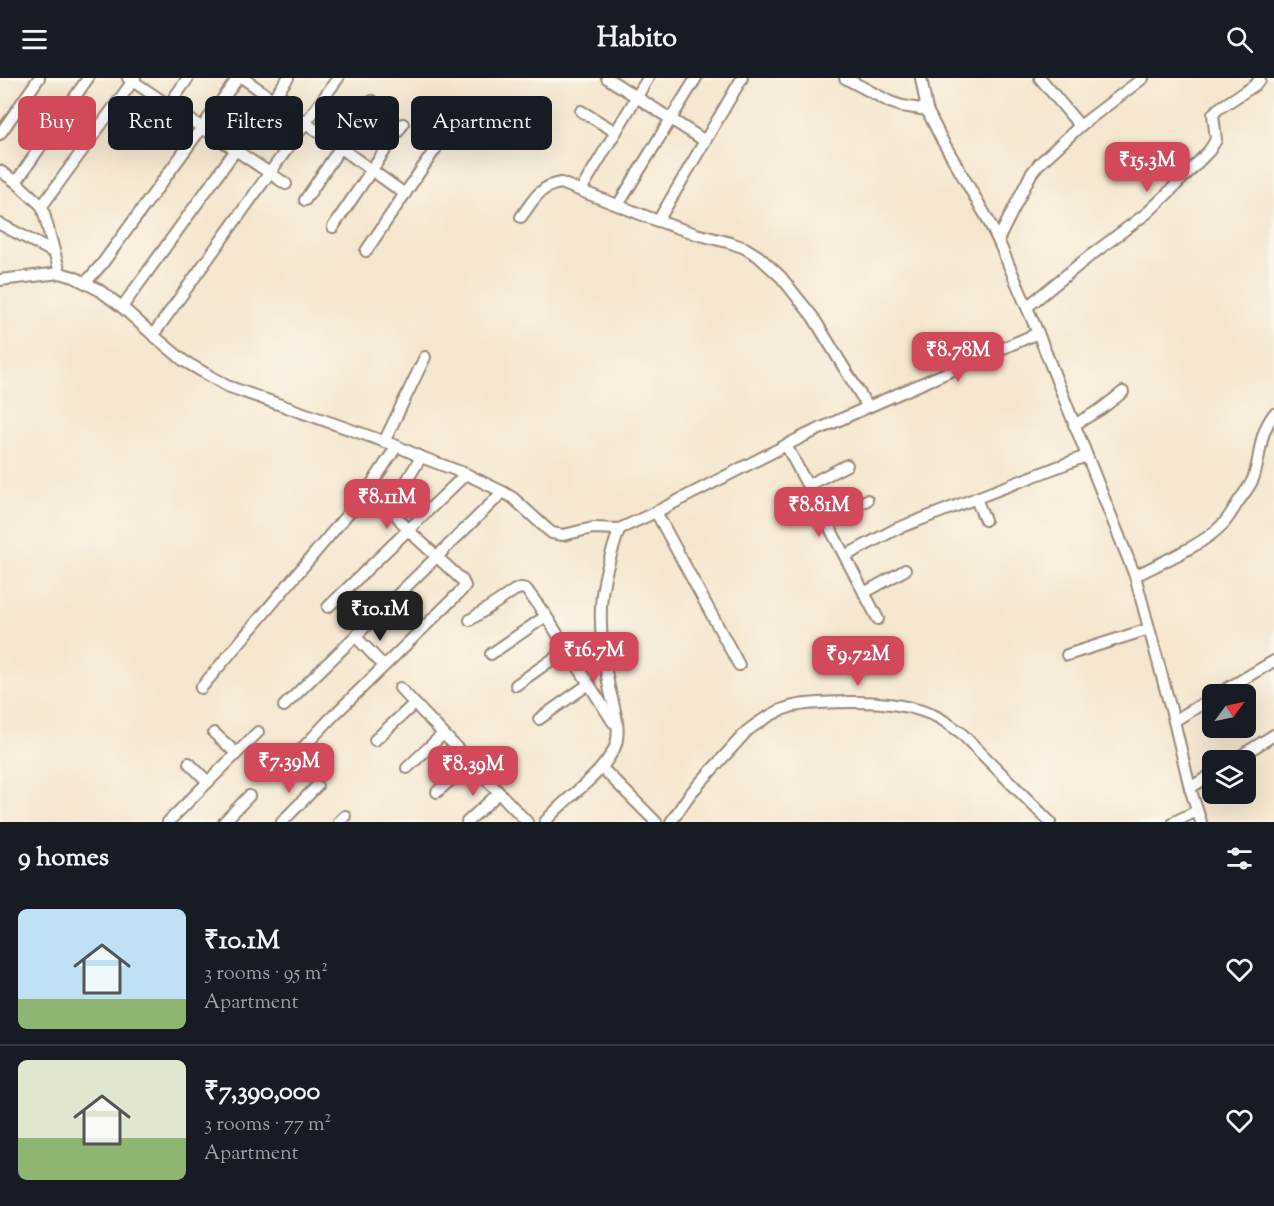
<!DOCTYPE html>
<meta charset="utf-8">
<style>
body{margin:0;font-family:"Sorts Mill Goudy",serif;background:#20242c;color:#f1f3f6;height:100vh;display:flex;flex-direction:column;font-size:22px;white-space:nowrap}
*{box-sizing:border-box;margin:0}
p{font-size:20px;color:#9ea1a6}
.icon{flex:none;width:33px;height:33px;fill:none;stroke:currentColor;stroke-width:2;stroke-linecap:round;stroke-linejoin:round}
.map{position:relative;height:744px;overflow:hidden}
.sheet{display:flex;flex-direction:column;background:#171b24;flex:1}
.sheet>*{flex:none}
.top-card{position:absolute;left:18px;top:18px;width:600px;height:54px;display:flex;gap:12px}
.needle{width:39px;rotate:57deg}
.tools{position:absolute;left:1202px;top:606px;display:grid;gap:12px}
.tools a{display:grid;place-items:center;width:54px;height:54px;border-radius:9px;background:#171b24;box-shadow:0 6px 24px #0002;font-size:30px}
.price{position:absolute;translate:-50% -51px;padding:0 14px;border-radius:12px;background:#d1495b;color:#fff;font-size:20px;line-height:39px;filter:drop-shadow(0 2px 3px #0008)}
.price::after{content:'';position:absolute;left:50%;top:36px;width:18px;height:14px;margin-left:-9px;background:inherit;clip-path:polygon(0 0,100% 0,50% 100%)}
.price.active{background:#222;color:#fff}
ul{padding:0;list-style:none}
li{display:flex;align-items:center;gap:18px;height:150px;padding:0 18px}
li+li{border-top:2px solid #363941}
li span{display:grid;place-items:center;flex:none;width:168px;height:120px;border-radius:9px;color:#555}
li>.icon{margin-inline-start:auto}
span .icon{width:72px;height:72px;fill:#fffc;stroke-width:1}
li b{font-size:26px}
h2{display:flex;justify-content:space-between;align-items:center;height:72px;padding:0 18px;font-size:26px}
.chip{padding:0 21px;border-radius:9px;background:#171b24;box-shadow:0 6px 24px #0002;font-size:21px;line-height:54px}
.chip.active{background:#d1495b;color:#fff}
header{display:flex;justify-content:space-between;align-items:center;height:78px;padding:0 18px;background:#171b24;font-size:27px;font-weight:800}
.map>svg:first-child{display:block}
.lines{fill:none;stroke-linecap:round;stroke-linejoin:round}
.minor-casing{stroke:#988876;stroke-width:14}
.minor{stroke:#fff;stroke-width:10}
</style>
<header><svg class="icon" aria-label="menu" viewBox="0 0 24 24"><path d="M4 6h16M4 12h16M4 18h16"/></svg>Habito<svg class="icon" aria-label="search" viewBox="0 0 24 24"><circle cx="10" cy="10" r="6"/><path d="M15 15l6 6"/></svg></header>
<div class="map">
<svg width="1274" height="744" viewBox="0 0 1274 744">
<rect width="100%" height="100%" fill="#fbf7ec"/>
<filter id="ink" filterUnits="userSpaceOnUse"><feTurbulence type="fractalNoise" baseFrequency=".0167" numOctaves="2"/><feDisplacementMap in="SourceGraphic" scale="12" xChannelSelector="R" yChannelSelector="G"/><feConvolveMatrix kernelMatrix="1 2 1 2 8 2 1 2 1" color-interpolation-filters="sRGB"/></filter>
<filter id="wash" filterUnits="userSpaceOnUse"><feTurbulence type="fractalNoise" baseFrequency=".008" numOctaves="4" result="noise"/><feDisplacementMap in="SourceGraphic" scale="24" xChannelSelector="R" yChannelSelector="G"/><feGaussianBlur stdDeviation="1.35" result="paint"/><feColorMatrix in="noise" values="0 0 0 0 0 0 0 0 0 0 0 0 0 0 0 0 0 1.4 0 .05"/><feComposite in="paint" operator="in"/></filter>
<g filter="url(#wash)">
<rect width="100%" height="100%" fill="#f5e6cf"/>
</g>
<g filter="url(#ink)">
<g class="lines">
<defs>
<g id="minor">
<polyline points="128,0 286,106"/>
<polyline points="243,0 405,116"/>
<polyline points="607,0 705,63"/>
<polyline points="845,0 890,24 902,28 927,32"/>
<polyline points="921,0 927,32 942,62 987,140 998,162 1038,255 1135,498 1174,643 1190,710 1201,744"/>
<polyline points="1040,0 1080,48"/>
<polyline points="169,27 188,0"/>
<polyline points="581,33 616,54"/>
<polyline points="0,56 39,0"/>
<polyline points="0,93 16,104 42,128 60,195"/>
<polyline points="16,104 88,0"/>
<polyline points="581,112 648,0"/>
<polyline points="305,122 372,23"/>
<polyline points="618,127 696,0"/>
<polyline points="42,128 135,0"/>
<path d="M521 139C533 123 539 108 561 105L658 143 696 156 731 165 745 170 758 178 781 199 813 239 868 329"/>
<polyline points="658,143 742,0"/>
<polyline points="0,146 53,174"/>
<polyline points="333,149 403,46"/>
<polyline points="998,162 1031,96 1039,86 1080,48 1143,0"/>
<polyline points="366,173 436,70"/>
<polyline points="0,202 60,195 74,199 99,212 122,229 153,257 184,283 227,308 397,368 421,379 466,396 503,414 513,420 547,451 552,455 563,457 593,450 619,451 656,434 804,358 868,329 1038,255"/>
<polyline points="86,204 102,186 238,0"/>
<polyline points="122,229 288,0"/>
<polyline points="1027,229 1086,181 1147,135 1167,116 1209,73 1216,62 1213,36 1218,31 1255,7 1260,2 1259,0"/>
<polyline points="153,257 338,0"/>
<polyline points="1074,347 1101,331 1123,314"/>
<polyline points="384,364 425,279"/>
<polyline points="786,367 878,541"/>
<polyline points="808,407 847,387"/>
<polyline points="976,421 985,442"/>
<polyline points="656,434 739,587"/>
<polyline points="827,444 867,422"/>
<polyline points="845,478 896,451 1086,378"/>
<path d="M1135 498C1160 485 1203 467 1222 447 1230 439 1234 429 1241 420 1245 414 1250 408 1253 401 1262 377 1257 359 1274 336"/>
<polyline points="864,515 905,492"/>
<polyline points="328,529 466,396"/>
<polyline points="470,542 515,512 521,510 526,511 546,538 613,644"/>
<polyline points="356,559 384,588"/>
<polyline points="491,576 546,538"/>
<polyline points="1067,577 1149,551"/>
<polyline points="516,607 567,571"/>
<polyline points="201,610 367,413 397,368"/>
<polyline points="400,610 527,744"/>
<polyline points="1218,616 1274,583"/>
<polyline points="284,628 503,414"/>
<polyline points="539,641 589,606"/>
<polyline points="1174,643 1212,620"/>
<polyline points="214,655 236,675"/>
<polyline points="375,662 414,626"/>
<polyline points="1234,682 1274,657"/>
<polyline points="189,685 208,704"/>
<polyline points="285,689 330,641 461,513 465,508 462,502 408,452 392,432 393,426 421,379"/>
<polyline points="407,690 443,656"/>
<polyline points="602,690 656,744"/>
<polyline points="1190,710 1212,696"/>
<polyline points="437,714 470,685"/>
<polyline points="168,744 258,654"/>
<polyline points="224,744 249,718"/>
<polyline points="282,744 317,708"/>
<polyline points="339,744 345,738"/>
<polyline points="467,744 499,715"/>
<path d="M545 744C566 718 598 702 614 671 623 653 613 627 609 609 602 575 597 538 604 504 607 486 614 469 619 451"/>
<path d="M671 744 690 716 747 653C759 644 773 634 787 630 797 626 808 626 819 625 856 623 897 622 933 637 943 641 951 648 960 654L1050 744"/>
<polyline points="1174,744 1197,733"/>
</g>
</defs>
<!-- minor casing -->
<use href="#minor" class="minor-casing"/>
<!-- minor -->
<use href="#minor" class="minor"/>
</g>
</g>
</svg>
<div class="tools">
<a><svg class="needle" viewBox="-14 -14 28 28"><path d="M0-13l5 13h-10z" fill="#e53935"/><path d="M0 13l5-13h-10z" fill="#9ea1a6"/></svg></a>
<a><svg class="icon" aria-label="layers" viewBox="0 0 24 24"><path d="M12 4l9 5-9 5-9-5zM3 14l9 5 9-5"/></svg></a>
</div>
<b class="price" style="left:1147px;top:115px">₹15.3M</b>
<b class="price" style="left:958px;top:305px">₹8.78M</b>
<b class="price" style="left:387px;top:452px">₹8.11M</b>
<b class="price" style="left:819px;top:460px">₹8.81M</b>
<b class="price active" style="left:380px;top:564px">₹10.1M</b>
<b class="price" style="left:594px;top:605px">₹16.7M</b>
<b class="price" style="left:858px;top:609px">₹9.72M</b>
<b class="price" style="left:289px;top:716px">₹7.39M</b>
<b class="price" style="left:473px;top:719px">₹8.39M</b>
<div class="top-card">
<a class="chip active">Buy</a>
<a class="chip">Rent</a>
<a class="chip">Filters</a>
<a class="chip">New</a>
<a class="chip">Apartment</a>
</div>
</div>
<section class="sheet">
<h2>9 homes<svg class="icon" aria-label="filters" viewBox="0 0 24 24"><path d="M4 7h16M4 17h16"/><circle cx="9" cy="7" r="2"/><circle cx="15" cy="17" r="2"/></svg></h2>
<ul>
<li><span style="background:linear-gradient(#bfe0f5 75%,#8fb573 0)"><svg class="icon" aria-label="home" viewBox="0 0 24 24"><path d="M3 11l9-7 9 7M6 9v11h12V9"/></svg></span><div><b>₹10.1M</b><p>3 rooms · 95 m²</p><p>Apartment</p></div><svg class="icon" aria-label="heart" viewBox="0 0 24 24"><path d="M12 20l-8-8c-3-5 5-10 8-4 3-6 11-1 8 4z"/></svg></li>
<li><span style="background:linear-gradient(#dfe7d0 65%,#8fb573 0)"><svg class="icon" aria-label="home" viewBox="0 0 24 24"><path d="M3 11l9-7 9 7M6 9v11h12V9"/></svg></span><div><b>₹7,390,000</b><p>3 rooms · 77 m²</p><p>Apartment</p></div><svg class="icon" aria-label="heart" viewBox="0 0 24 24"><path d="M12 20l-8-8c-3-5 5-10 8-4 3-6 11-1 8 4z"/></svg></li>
</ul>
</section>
